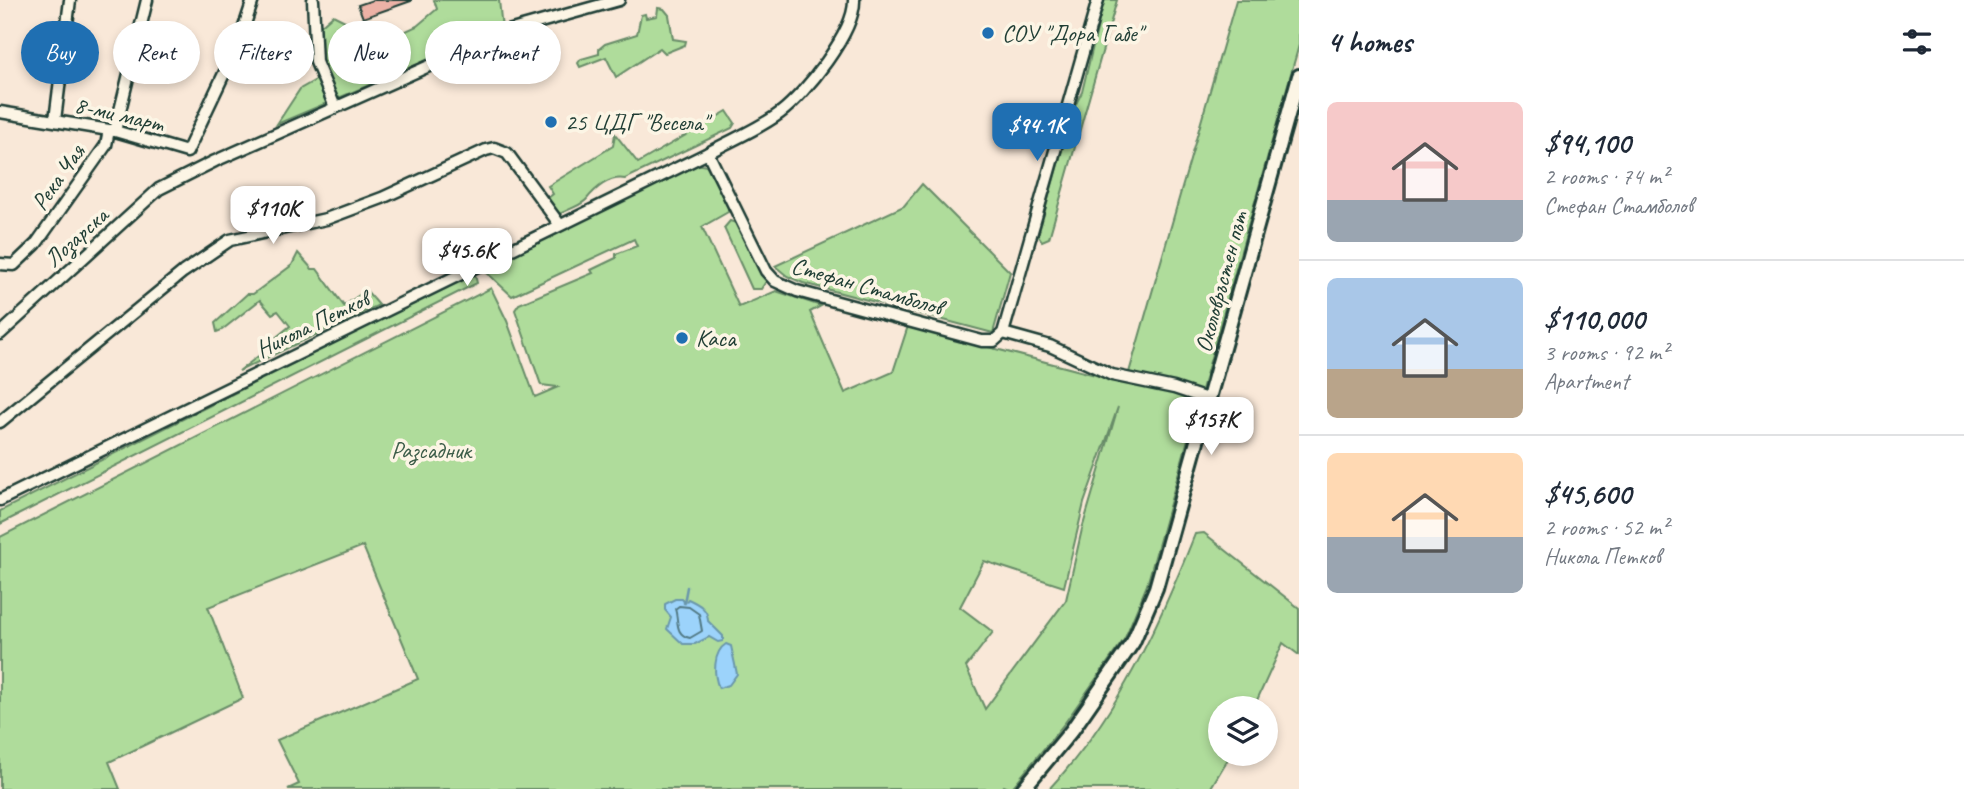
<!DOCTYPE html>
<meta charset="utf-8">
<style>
body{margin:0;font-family:Caveat,sans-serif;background:#f6f6f7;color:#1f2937;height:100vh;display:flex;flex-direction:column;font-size:26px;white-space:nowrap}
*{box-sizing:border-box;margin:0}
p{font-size:23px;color:#747a83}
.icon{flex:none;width:38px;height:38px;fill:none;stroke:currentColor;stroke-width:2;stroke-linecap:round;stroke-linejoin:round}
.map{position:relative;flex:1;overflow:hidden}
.panel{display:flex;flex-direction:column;background:#fff;width:665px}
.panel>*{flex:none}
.top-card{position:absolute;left:21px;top:21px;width:665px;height:63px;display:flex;gap:14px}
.tools{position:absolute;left:1208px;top:696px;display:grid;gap:14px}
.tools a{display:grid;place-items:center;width:70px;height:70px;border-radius:50%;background:#fff;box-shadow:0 4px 10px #0003;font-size:35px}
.price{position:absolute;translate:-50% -60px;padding:0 16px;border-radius:14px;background:#fff;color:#222;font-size:23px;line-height:46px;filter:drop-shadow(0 2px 4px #0008)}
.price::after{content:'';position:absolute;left:50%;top:42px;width:21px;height:16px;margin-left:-10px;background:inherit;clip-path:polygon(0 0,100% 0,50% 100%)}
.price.on{background:#1f6fb2;color:#fff}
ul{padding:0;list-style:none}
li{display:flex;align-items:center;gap:21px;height:175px;padding:0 28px}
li+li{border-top:2px solid #e0e1e3}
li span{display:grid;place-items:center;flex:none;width:196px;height:140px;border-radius:10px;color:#555}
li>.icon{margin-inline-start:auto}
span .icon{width:84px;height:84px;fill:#fffc;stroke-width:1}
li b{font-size:30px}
h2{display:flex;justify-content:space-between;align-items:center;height:84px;padding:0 28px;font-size:30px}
.pill{padding:0 24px;border-radius:32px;background:#fff;box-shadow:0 4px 10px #0003;font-size:24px;line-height:63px}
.pill.on{background:#1f6fb2;color:#fff}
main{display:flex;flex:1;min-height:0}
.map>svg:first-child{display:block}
.green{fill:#afdc9b;stroke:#678c68;stroke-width:2;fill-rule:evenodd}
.water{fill:#9cd3fb;stroke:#6a97ab;stroke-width:2}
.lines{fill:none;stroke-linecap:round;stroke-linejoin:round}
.shore{stroke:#517984;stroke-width:2}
.stream{stroke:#6a97ab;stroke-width:2.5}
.building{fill:#ecb2a6;stroke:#1f3d34;stroke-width:2}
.minor-casing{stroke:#1f3d34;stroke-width:15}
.major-casing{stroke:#1f3d34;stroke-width:18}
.minor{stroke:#fcf5e5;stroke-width:10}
.major{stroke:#fcf5e5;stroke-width:12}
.poi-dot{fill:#1f6fb2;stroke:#fcf5e5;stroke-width:2.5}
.labels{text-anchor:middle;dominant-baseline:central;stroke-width:7;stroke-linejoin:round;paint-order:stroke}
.poi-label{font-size:24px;fill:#1f3d34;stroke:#fcf5e5;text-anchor:start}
.street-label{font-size:24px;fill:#1f3d34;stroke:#fcf5e5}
.park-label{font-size:24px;fill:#3c5d49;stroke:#fcf5e5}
</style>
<main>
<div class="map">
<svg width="1299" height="789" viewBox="0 0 1299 789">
<rect width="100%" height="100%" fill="#f9e8d8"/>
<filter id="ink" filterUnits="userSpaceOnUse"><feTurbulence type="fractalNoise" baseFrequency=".0143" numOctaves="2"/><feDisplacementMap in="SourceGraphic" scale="14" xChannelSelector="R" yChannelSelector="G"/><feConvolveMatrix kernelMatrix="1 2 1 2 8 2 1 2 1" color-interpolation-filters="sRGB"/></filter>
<g filter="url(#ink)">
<!-- green -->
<g class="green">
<polygon points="434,0 499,0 502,29 277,124 300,89 326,74 319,56 317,29 333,15 359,28 404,32 417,26 437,9"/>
<polygon points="1104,0 1117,0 1049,238 1042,241 1038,235 1074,108 1082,92"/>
<path d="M1236 0H1299V45L1147 585 1125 638 1064 724 1011 789 1004 786 1002 789H288L299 784 277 740 418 679 363 546 208 607 243 698 109 762 120 789H0V537L491 288 507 321 535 397 558 387 541 385 515 310 519 304 593 273 591 270 616 258V254L637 246 634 239 512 296 484 270 695 164 707 166 728 207V212L702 227 739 307 776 291 821 306 810 312 845 393 893 372 908 326 1126 383ZM1118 407 1082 529 1066 600 985 709 966 667 993 632 960 607 984 561 1064 587 1084 503Z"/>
<polygon points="658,8 664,9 669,15 673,39 686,41 685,45 665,53 660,48 616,77 606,57 580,67 578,63 581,59 599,54 599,49 605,44 637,34 641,15 645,14 646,18 657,16"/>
<path d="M727 111 735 123 732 128 625 179C609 176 595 189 586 200 580 206 567 210 559 214L548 198 553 194 548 186 613 146 615 134 638 163Z"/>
<polygon points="922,184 1010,272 993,333 803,283 787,276 775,266 904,206"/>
<polygon points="730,221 736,223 751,255 767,280 761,289 752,289 724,228"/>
<polygon points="298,253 312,269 317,269 344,306 366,290 379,305 239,371 270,347 268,344 290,326 278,311 272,314 260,300 222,330 217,332 215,323 247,294 253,294 292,265"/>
<polygon points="471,274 475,275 477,283 0,524 0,511"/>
<path d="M1204 533 1299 608V655L1283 643 1253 709H1220V754H1231L1210 789H1049C1117 717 1159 625 1195 534Z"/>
</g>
<!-- water -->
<g class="water">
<path d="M675 599H682L685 603 688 599C699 604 708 609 708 621L723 636V641L718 642 709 637 695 644H683L667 629 671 617 665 610V604Z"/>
<path d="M726 644 731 646 737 674 729 685 719 688C713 675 713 652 726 644Z"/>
</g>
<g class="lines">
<!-- shore -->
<path class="shore" d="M679 606 689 607 699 614 702 631 690 638C674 635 679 620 675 609Z"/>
<!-- stream -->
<polyline class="stream" points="684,603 687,587"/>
</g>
<!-- building -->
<polygon class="building" points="373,0 411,0 411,1 363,18 358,5"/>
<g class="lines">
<defs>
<g id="minor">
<polyline points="313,0 316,62 335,107"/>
<polyline points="0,112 115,131 187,152 239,42 253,0"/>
<polyline points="55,120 70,0"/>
<polyline points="115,131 147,0"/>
<polyline points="708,153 766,271 775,281 797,291 982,341 994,341 1003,333 1098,0"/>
<polyline points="0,264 14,265 36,244 106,145 109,130"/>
<polyline points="1003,333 1050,346 1112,375 1174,388 1210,400"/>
<polyline points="0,334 159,189 215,161 508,31 619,0"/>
<polyline points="0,422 183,272 230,240 326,219 382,198 486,150 494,148 507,153 560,225"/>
<path d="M0 500 708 153C731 140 759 129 780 113 805 94 855 32 854 0"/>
</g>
<polyline id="major" points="1023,789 1072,730 1133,642 1156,588 1299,76"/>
</defs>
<!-- minor casing -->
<use href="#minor" class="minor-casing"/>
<!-- major casing -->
<use href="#major" class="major-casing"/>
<!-- minor -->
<use href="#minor" class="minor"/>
<!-- major -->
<use href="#major" class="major"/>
</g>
</g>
<!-- markers -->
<g class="poi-dot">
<circle cx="988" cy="33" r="7"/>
<circle cx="551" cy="122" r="7"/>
<circle cx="682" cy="338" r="7"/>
</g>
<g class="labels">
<!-- poi labels -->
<g class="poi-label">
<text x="1002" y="33">СОУ "Дора Габе"</text>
<text x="565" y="122">25 ЦДГ "Весела"</text>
<text x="696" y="338">Каса</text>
</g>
<!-- street labels -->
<g class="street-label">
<text transform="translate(119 114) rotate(13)">8-ми март</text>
<text transform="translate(58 177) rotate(-55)">Река Чая</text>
<text transform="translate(76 237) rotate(-42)">Лозарска</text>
<text transform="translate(1221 282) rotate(-75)">Околовръстен път</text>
<text transform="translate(867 286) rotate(16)">Стефан Стамболов</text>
<text transform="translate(312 324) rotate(-26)">Никола Петков</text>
</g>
<!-- park labels -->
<g class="park-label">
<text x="431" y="450">Разсадник</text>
</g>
</g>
</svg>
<div class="tools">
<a><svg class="icon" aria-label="layers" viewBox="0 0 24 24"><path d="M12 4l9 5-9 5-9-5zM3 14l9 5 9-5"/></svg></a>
</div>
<b class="price on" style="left:1037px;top:163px">$94.1K</b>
<b class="price" style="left:273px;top:246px">$110K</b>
<b class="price" style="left:467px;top:288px">$45.6K</b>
<b class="price" style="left:1211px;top:457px">$157K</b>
<div class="top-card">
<a class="pill on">Buy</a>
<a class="pill">Rent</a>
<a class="pill">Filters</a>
<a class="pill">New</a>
<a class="pill">Apartment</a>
</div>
</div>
<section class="panel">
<h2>4 homes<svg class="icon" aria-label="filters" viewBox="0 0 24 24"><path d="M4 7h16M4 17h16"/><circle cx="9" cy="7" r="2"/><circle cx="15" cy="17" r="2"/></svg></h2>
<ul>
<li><span style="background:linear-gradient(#f6c9c9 70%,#9aa5b1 0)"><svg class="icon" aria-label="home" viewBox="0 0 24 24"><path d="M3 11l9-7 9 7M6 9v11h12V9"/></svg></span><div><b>$94,100</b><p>2 rooms · 74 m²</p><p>Стефан Стамболов</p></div></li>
<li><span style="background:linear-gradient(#a9c7e8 65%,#b9a48a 0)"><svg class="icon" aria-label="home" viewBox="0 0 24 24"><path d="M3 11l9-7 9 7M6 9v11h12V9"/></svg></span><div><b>$110,000</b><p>3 rooms · 92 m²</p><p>Apartment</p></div></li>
<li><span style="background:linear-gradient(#ffd9b3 60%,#9aa5b1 0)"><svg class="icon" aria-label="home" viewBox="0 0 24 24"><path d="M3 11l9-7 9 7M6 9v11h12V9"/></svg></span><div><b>$45,600</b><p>2 rooms · 52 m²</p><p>Никола Петков</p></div></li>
</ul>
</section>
</main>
